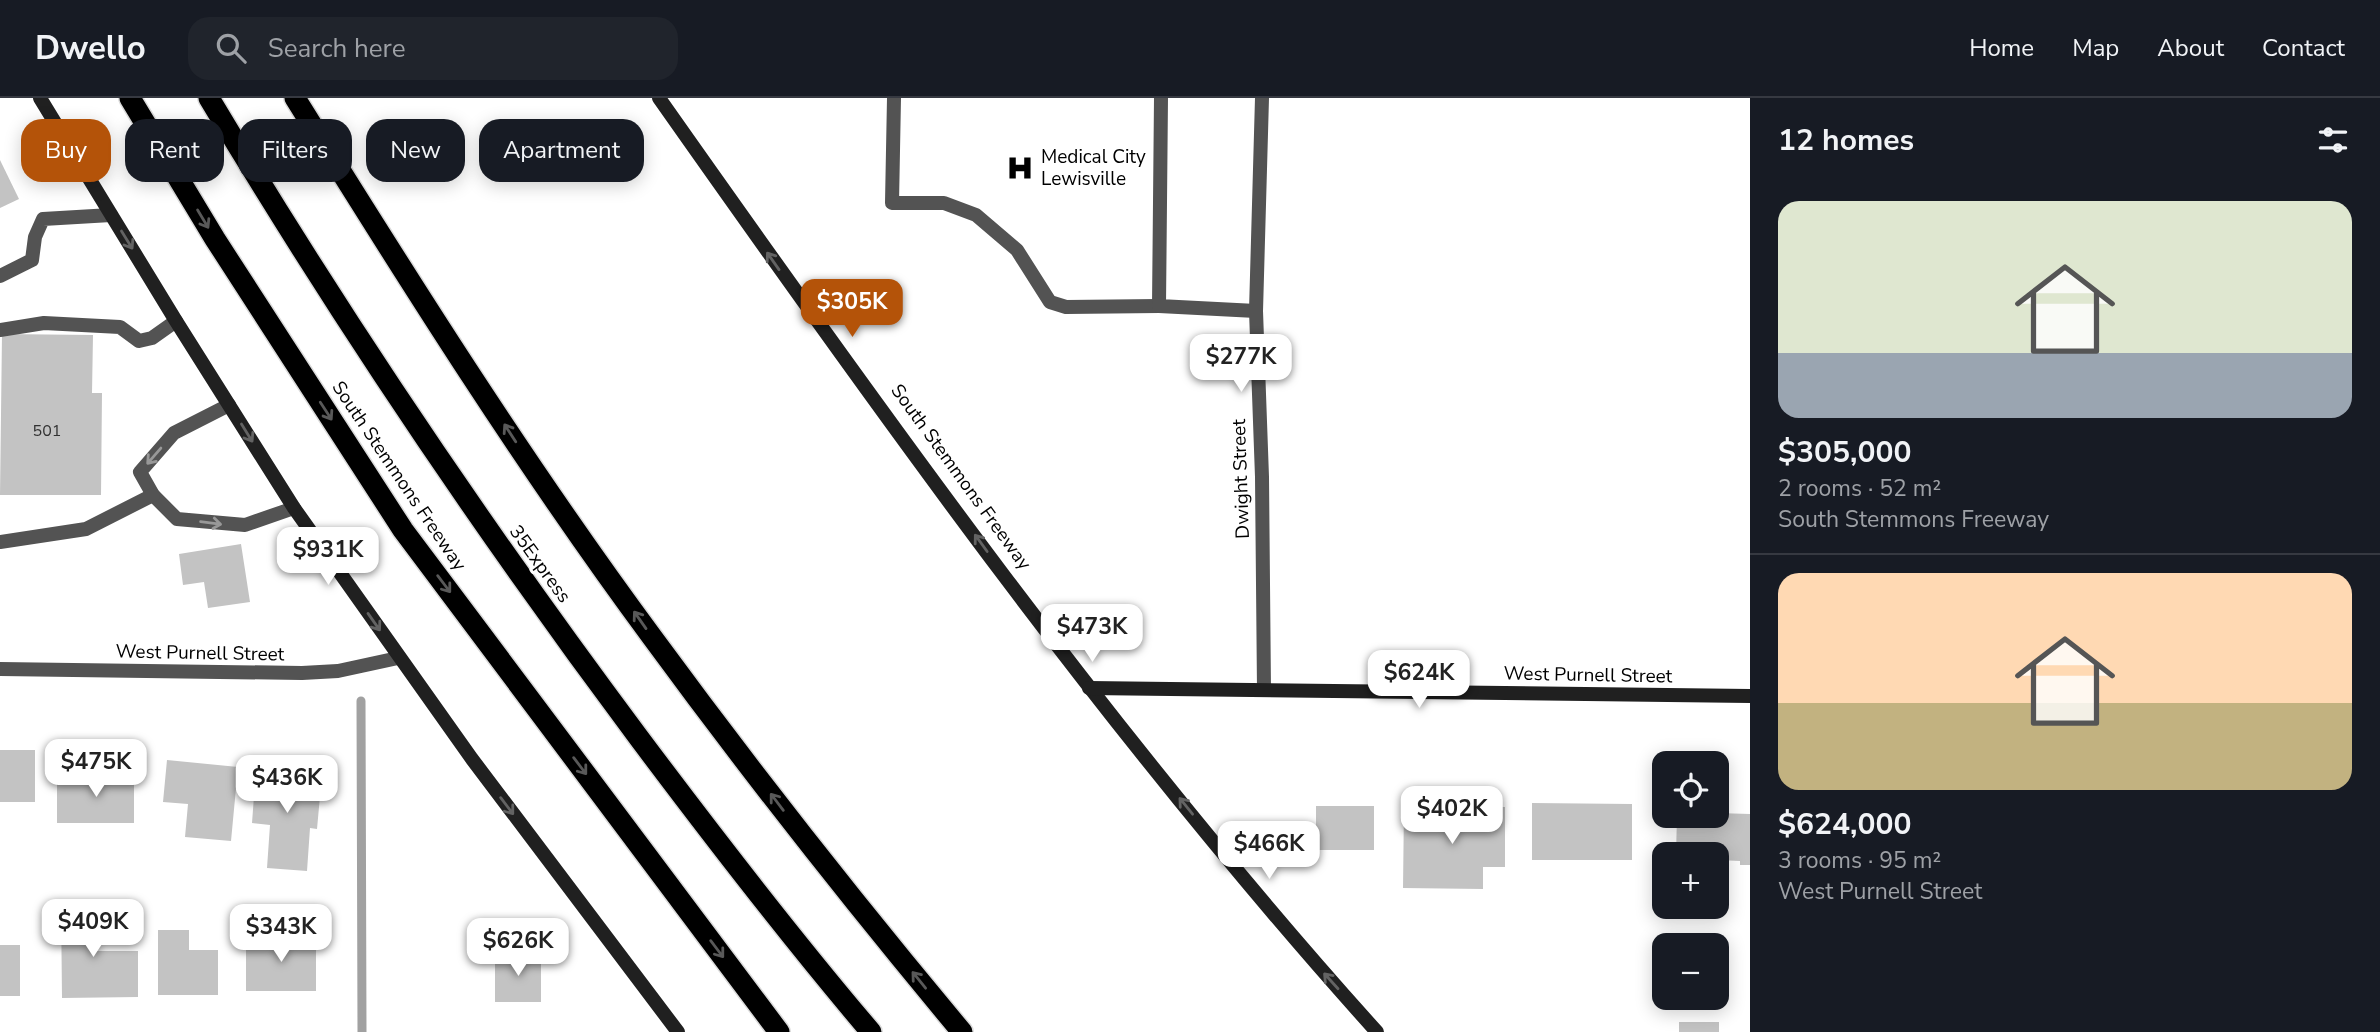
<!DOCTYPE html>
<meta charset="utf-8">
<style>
body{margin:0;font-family:"Nunito Sans",sans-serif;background:#20242c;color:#f1f3f6;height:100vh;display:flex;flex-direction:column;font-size:26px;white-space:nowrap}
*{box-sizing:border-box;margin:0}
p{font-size:23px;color:#9ea1a6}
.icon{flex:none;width:38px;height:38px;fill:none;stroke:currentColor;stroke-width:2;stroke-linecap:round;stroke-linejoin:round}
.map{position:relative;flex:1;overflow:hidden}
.details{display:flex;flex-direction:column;background:#171b24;width:630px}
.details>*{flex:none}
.top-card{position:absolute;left:21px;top:21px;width:665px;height:63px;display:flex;gap:14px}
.fabs{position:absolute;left:1652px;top:653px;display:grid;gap:14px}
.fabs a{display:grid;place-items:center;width:77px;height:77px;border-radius:14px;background:#171b24;box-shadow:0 4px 18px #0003;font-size:35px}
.price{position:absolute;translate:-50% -60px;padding:0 16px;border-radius:14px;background:#fff;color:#222;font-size:23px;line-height:46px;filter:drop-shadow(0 2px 4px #0008)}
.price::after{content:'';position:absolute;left:50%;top:42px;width:21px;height:16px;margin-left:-10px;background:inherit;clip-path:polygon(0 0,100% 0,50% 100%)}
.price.on{background:#b45309;color:#fff}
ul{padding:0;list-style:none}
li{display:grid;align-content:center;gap:14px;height:371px;padding:0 28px}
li+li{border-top:2px solid #363941}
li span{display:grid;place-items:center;height:217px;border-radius:21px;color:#555}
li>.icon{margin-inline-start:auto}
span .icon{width:126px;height:126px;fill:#fffc;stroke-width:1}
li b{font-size:30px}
h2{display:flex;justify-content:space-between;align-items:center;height:84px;padding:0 28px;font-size:30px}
.tag{padding:0 24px;border-radius:21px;background:#171b24;box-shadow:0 4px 18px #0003;font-size:24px;line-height:63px}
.tag.on{background:#b45309;color:#fff}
header{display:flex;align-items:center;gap:42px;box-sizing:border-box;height:98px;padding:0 35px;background:#171b24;border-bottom:2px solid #363941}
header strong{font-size:33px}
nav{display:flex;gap:38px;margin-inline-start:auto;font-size:24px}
.search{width:490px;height:63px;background:#20242c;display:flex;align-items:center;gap:18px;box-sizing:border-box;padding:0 24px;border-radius:21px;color:#9ea1a6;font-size:26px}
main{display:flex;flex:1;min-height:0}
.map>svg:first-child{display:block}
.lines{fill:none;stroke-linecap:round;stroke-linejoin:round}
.stream{stroke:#a1a1a1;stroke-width:9}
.building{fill:#c3c3c3}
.highway-casing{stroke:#dbdbdb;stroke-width:24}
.lane{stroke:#535353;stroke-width:14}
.street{stroke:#535353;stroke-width:14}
.secondary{stroke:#202020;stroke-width:14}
.highway{stroke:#000;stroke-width:21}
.oneway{stroke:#595959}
.oneway2{stroke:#636363}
.oneway3{stroke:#989898}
.labels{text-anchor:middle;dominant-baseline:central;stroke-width:6;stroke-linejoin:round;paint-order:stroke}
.number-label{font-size:16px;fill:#313131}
.poi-label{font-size:19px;fill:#000;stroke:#fff;text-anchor:start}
.street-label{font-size:19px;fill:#000;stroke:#fff}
</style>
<header>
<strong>Dwello</strong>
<div class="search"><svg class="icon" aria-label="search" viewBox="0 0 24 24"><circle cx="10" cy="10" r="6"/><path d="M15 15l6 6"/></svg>Search here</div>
<nav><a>Home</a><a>Map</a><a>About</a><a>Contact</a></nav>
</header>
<main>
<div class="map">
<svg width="1750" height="934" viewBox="0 0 1750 934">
<rect width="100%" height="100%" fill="#fff"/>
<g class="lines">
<!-- stream -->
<polyline class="stream" points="361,603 362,934"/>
</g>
<!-- building -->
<g class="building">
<polygon points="0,62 19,101 0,110"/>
<polygon points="2,236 93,237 92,295 102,295 101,397 0,397"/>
<polygon points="241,446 250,504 208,510 204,484 183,487 179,456"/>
<rect x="0" y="652" width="35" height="52"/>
<polygon points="167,662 238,669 231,743 185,739 188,706 163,704"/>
<polygon points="256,671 322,676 317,731 310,730 307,773 267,770 270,727 252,725"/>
<rect x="57" y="677" width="77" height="48"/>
<polygon points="1532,705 1632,706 1632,762 1532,762"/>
<rect x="1316" y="708" width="58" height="44"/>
<polygon points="1404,708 1505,709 1505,769 1483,769 1483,791 1403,790"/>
<polygon points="1717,715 1750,716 1750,767 1740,767 1740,763 1717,762 1717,756 1676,756 1677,718 1717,718"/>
<polygon points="61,805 95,805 95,853 138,853 138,899 62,900"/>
<polygon points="158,832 189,832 189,852 218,852 218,897 158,897"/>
<rect x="246" y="840" width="70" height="53"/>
<rect x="0" y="847" width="20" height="51"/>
<rect x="495" y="855" width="46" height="49"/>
<rect x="1679" y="924" width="40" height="10"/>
</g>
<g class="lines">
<defs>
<g id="highway">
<polyline points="130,0 215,141 403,432 779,934"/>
<path d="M209 0C341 221 485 434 639 640 714 740 790 839 871 934"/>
<path d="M295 0C409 183 524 366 652 539 751 674 855 806 962 934"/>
</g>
</defs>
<!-- highway casing -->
<use href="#highway" class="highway-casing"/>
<!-- lane -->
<g class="lane">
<polyline points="894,0 892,105 944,105 976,117 1017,152 1050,204 1066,209 1159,208"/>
<polyline points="1161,0 1159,208 1256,213"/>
<polyline points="0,178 32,162 35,139 43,121 111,117"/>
<polyline points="0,232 44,225 120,229 139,243 152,240 176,223"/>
<polyline points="229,307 174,335 140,374 153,397 177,421 245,427 294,410"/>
<polyline points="0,444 86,431 153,397"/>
</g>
<!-- street -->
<g class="street">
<polyline points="1262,0 1256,213 1262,379 1264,592"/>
<polyline points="0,571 302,575 338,573 398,560"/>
</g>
<!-- secondary -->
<g class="secondary">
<polyline points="40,0 176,223 294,410 472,661 678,934"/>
<path d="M659 0C885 321 1114 642 1377 934"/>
<polyline points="1089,590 1750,598"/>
</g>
<!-- highway -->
<use href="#highway" class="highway"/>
</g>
<!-- one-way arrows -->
<defs><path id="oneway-shaft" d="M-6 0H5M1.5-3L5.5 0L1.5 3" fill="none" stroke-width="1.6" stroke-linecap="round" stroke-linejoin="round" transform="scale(1.75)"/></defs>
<g class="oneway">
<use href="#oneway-shaft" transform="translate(203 121) rotate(59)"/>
<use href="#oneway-shaft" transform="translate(326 313) rotate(57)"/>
<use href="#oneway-shaft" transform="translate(510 335) rotate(-123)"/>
<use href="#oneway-shaft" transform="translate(444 486) rotate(53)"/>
<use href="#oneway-shaft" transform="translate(640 522) rotate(-125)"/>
<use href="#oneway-shaft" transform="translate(580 668) rotate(53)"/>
<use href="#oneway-shaft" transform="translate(777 704) rotate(-127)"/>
<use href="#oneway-shaft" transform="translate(717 851) rotate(53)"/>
<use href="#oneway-shaft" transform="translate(919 882) rotate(-129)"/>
</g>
<g class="oneway2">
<use href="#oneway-shaft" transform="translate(127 142) rotate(58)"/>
<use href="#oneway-shaft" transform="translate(773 163) rotate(-125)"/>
<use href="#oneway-shaft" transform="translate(247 335) rotate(58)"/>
<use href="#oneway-shaft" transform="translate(981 445) rotate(-126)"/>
<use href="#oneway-shaft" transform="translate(374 524) rotate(55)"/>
<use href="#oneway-shaft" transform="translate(507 708) rotate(53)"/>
<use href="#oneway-shaft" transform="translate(1186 708) rotate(-129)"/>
<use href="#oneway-shaft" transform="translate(1331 883) rotate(-132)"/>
</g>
<g class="oneway3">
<use href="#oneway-shaft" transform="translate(154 358) rotate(131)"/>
<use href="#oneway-shaft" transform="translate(211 425) rotate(7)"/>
</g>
<!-- icons -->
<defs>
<symbol id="hospital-bare" viewBox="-9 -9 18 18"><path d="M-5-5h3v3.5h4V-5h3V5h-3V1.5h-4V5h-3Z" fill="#000" stroke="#fff" stroke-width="2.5" paint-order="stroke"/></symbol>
</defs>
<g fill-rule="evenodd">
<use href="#hospital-bare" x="1001" y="51" width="38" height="38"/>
</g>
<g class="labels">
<!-- number labels -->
<g class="number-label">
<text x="47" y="333">501</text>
</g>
<!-- poi labels -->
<g class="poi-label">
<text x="1041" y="59">Medical City<tspan x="1041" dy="22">Lewisville</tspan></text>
</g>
<!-- street labels -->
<g class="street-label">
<text transform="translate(399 378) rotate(56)">South Stemmons Freeway</text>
<text transform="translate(961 379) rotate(54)">South Stemmons Freeway</text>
<text transform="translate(1241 381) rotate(-92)">Dwight Street</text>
<text transform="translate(540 466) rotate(54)">35Express</text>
<text transform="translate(200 555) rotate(1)">West Purnell Street</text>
<text transform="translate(1588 577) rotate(1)">West Purnell Street</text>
</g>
</g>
</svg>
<div class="fabs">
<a><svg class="icon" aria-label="locate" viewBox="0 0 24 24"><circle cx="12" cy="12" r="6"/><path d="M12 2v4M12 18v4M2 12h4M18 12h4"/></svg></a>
<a>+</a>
<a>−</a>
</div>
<b class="price on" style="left:852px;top:241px">$305K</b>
<b class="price" style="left:1241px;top:296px">$277K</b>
<b class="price" style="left:328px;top:489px">$931K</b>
<b class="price" style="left:1092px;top:566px">$473K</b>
<b class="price" style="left:1419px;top:612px">$624K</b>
<b class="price" style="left:96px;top:701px">$475K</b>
<b class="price" style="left:287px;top:717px">$436K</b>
<b class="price" style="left:1452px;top:748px">$402K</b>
<b class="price" style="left:1269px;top:783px">$466K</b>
<b class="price" style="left:93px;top:861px">$409K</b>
<b class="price" style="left:281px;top:866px">$343K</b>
<b class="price" style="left:518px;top:880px">$626K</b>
<div class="top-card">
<a class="tag on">Buy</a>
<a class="tag">Rent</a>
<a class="tag">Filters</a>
<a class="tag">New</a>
<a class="tag">Apartment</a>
</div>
</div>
<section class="details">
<h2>12 homes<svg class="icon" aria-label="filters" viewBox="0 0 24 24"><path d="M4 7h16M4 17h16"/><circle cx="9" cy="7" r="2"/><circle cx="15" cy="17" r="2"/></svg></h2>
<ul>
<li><span style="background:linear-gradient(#dfe7d0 70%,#9aa5b1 0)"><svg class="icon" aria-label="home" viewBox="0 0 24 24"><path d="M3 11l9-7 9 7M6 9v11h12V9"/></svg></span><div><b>$305,000</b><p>2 rooms · 52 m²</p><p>South Stemmons Freeway</p></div></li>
<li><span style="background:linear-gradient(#ffd9b3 60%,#c2b280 0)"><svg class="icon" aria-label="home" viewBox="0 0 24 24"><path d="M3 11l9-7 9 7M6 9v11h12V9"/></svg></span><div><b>$624,000</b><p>3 rooms · 95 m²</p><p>West Purnell Street</p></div></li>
</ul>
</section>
</main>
